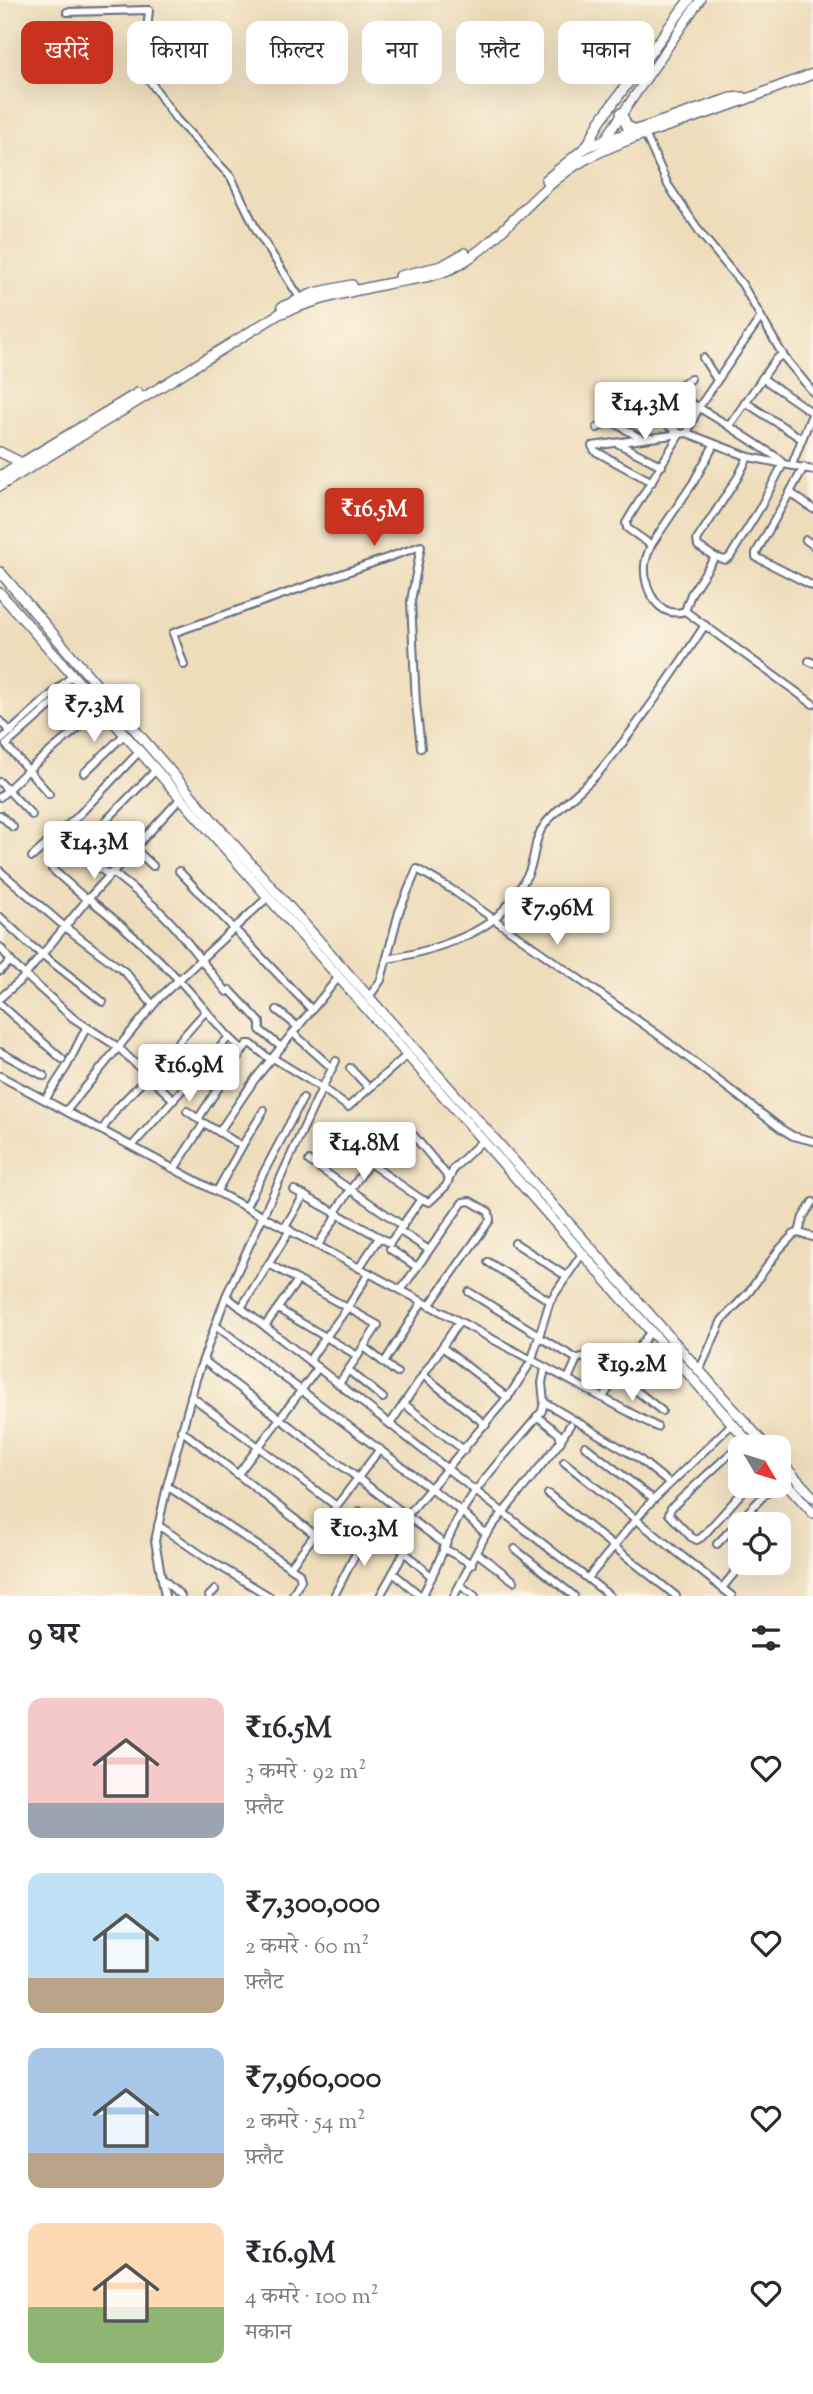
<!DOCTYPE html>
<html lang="hi">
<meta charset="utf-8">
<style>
body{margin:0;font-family:"Sorts Mill Goudy","Noto Serif Devanagari",serif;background:#f2f2f3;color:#2b2b33;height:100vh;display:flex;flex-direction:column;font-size:26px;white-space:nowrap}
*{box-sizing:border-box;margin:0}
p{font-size:23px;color:#7c7c81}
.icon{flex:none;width:38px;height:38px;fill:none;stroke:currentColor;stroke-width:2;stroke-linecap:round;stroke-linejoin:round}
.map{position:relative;height:1596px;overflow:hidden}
.panel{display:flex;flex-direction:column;background:#fff;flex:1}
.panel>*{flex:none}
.top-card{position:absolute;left:21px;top:21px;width:772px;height:63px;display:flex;gap:14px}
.needle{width:46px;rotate:128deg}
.fabs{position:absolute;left:728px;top:1435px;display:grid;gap:14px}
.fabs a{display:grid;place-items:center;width:63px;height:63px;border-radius:14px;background:#fff;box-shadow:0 7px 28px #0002;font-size:35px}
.price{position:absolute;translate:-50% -60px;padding:0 16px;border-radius:7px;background:#fff;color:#222;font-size:23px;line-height:46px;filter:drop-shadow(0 2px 4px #0008)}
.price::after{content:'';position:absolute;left:50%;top:42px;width:21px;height:16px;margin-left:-10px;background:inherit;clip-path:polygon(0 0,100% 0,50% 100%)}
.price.active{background:#c8321e;color:#fff}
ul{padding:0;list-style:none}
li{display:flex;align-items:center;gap:21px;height:175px;padding:0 28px}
li span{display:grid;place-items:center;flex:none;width:196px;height:140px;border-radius:14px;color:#555}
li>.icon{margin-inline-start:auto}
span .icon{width:84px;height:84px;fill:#fffc;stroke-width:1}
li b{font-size:30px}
h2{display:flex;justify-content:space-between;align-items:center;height:84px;padding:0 28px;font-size:30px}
.chip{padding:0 24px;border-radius:14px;background:#fff;box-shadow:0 7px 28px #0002;font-size:24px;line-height:63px}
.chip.active{background:#c8321e;color:#fff}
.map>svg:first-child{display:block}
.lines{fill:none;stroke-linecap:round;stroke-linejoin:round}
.street-casing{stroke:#656c7f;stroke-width:10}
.secondary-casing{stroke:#656c7f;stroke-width:11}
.primary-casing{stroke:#656c7f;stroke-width:12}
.street{stroke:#fff;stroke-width:6}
.secondary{stroke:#fff;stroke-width:8}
.primary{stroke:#fff;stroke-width:9}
</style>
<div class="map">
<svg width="813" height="1596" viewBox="0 0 813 1596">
<rect width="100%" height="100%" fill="#fcf5e5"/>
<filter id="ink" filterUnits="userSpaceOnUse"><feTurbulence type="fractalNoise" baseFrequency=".0143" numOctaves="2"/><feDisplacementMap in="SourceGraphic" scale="14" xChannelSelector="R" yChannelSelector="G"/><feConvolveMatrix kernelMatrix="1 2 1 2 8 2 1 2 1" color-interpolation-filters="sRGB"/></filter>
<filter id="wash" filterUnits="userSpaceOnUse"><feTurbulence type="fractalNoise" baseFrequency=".00686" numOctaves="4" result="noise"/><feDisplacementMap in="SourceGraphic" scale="28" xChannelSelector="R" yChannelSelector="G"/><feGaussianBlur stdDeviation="1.57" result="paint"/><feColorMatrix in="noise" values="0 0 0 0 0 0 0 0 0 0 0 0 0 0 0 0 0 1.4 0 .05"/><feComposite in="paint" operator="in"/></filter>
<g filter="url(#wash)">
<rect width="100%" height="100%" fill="#edb"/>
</g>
<g filter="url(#ink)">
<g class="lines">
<defs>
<g id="street">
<polyline points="67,12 149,10 143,71 176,119 231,177 257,231 300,298"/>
<polyline points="645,134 668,185 702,235 742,284 784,357 813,392"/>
<polyline points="703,358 717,380"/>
<polyline points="762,378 813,413"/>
<polyline points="670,390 729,426 775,360 783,354"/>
<polyline points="745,402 802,439 792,465"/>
<polyline points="642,405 680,434 626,523 627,528 651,545"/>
<polyline points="611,421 642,439"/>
<polyline points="597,428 691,379"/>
<polyline points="687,433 749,457 813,470"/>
<polyline points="802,439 813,412"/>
<polyline points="617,443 662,466"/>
<path d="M714 445 693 483 651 545C649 551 645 559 645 566 643 589 659 620 685 611L691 594 715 557 725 560 730 557 760 508 783 464 778 458 729 426"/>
<polyline points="804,467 756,553 756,557 813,586"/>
<polyline points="652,482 595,451 592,446 687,433 699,407 761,317"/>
<polyline points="791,493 813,509"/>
<polyline points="806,540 813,545"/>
<polyline points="715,557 698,546 697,540 738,477 748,457"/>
<polyline points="685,611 813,704"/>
<polyline points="809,661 813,663"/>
<polyline points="184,665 173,633 421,546 411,601 416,704 421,748"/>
<polyline points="82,687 66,692 6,745 28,770 101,709"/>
<polyline points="0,721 11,732"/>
<polyline points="0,741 72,676"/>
<polyline points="84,773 124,735"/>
<polyline points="0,782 32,815"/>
<polyline points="0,797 28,770 49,794"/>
<polyline points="0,815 13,827"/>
<polyline points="134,848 153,866"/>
<path d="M76 851 109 875 112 872C134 890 157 906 175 927 193 949 209 971 227 992"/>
<polyline points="32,857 77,817 139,752"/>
<polyline points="70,857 155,771"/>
<polyline points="52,869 87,900"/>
<polyline points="0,871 65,927 125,972 153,1005"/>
<polyline points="179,871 312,1010"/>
<path d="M88 898C131 932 172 969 206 1011L148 1076 174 1100"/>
<polyline points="0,917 30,945 103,1002"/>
<polyline points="0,947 14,965 73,1018 118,1047 148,1076 117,1108 102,1130"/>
<path d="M387 959C419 954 472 939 496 917 509 906 520 889 528 874 536 858 533 839 545 824 560 805 582 791 599 772 638 726 672 676 705 625"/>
<polyline points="0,971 11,961"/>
<polyline points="230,990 260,1022 260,1030 281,1047"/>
<polyline points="369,997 381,980 399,912 417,869 451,889 657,1034 783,1130 793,1136 813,1141"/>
<polyline points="0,998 22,979 87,900 180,799"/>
<polyline points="0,1004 62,1059"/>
<polyline points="277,1010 298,1027"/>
<polyline points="206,1011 229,1037"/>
<polyline points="293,1033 332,1068"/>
<polyline points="0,1052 44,1076"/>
<polyline points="273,1058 322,1088 336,1061"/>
<polyline points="350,1068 369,1088"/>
<polyline points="0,1076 657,1427"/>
<polyline points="45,1100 67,1066 86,1028"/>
<polyline points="66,1111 159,998 267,898"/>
<polyline points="187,1111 200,1120"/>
<polyline points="198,1119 247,1044 251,1044 271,1060"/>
<polyline points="329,1135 421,1199 429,1202 446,1186 454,1168 482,1141"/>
<polyline points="414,1136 449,1178"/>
<polyline points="132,1146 229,1037 243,1050"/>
<polyline points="242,1146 264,1110"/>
<polyline points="309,1161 403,1226"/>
<polyline points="175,1168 204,1123 219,1132 255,1079 338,978"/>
<polyline points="294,1190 390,1243 421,1199"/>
<polyline points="217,1191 242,1146 219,1132"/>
<polyline points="246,1206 303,1098"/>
<polyline points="335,1212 370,1162"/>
<polyline points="285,1227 304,1195"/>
<polyline points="400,1231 429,1250"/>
<polyline points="799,1233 803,1217 813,1202"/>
<polyline points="515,1243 566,1276"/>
<polyline points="318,1245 338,1214"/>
<polyline points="390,1249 417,1267"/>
<polyline points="488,1262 550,1301"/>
<polyline points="269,1264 378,1325 339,1384"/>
<polyline points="359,1268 379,1238"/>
<polyline points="401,1290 463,1202 470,1201 489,1212 490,1220 429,1306"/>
<polyline points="469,1292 539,1335"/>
<polyline points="226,1296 610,1596"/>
<polyline points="241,1308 290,1230"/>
<polyline points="278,1309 358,1356"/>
<polyline points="215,1325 462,1512 486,1534"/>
<polyline points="265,1326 298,1280"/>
<polyline points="539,1337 577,1359"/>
<polyline points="364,1347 397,1373"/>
<polyline points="442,1347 508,1398"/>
<polyline points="203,1360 444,1544"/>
<polyline points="311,1362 312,1356 348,1307 369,1273"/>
<polyline points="384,1363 422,1302"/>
<polyline points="348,1370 383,1398"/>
<polyline points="699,1371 722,1320 749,1292 778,1251 794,1234 799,1233 813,1237"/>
<polyline points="423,1375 486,1425"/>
<polyline points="568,1379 577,1359 582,1357 618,1376 662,1411"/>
<polyline points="191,1396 335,1505"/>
<polyline points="602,1398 651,1331"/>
<polyline points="544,1402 638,1458 669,1483"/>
<polyline points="404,1404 464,1450"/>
<polyline points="390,1424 459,1322"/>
<polyline points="181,1430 314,1534"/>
<polyline points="562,1438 570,1425"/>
<polyline points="746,1439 671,1508 669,1514 691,1537 697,1540 702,1537 748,1486"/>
<polyline points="585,1446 653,1499"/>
<polyline points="564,1462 732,1596"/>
<polyline points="238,1474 318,1368"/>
<polyline points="167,1486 299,1573 301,1580 292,1596"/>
<polyline points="548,1494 676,1596"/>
<polyline points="359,1511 432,1577"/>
<polyline points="158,1525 206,1558 269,1596"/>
<polyline points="388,1538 511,1393 531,1362 550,1301 582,1254"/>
<polyline points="717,1544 773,1486"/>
<polyline points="443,1548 472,1564"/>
<polyline points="515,1549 574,1596"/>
<polyline points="477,1553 514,1581"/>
<polyline points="290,1567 380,1449"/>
<polyline points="393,1573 421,1596"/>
<polyline points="588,1578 646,1507 732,1424"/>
<polyline points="163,1579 181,1596"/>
<polyline points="461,1586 475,1596"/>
<polyline points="722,1588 736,1571"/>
<polyline points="165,1596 155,1541 167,1486 196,1379 226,1296 322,1088 348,1107 407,1055"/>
<polyline points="209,1596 215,1590"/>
<polyline points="334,1596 358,1549 376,1527"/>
<polyline points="380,1596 404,1553"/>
<path d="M422 1596C437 1569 446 1540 461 1513 483 1476 515 1445 542 1411L544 1402 542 1383 545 1368"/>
<polyline points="454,1596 486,1534 561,1441 559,1434 537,1416"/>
</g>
<polyline id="secondary" points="603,142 700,0"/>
<g id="primary">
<polyline points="621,113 627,126 636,130"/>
<polyline points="586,148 600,121 689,0"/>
<polyline points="546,180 586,147 731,98 743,97"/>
<polyline points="400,276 442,266 465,253"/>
<polyline points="282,307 314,293 352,285"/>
<polyline points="0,452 22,463"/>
<polyline points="0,476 138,393"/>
<path d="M0 486 279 314C316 299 347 292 386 284 410 279 436 278 458 265 504 239 536 187 584 160 626 137 674 125 719 109 750 99 781 85 813 74"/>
<polyline points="0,572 213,821 767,1447"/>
<polyline points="0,593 753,1447"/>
<polyline points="779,1460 813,1497"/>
<polyline points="779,1475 813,1513"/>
</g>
</defs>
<!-- street casing -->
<use href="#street" class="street-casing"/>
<!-- secondary casing -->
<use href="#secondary" class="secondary-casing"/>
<!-- primary casing -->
<use href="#primary" class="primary-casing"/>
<!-- street -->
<use href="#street" class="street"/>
<!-- secondary -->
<use href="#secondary" class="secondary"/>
<!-- primary -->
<use href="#primary" class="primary"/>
</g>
</g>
</svg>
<div class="fabs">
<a><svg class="needle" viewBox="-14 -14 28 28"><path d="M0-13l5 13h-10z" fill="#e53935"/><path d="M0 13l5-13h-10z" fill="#7c7c81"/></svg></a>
<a><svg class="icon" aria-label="locate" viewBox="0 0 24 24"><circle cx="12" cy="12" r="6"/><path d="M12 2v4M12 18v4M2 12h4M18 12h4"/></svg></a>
</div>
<b class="price" style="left:645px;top:442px">₹14.3M</b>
<b class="price active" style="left:374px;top:548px">₹16.5M</b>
<b class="price" style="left:94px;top:744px">₹7.3M</b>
<b class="price" style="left:94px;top:881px">₹14.3M</b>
<b class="price" style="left:557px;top:947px">₹7.96M</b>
<b class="price" style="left:189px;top:1104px">₹16.9M</b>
<b class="price" style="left:364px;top:1182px">₹14.8M</b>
<b class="price" style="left:632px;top:1403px">₹19.2M</b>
<b class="price" style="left:364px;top:1568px">₹10.3M</b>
<div class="top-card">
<a class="chip active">खरीदें</a>
<a class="chip">किराया</a>
<a class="chip">फ़िल्टर</a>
<a class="chip">नया</a>
<a class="chip">फ़्लैट</a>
<a class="chip">मकान</a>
</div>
</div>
<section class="panel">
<h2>9 घर<svg class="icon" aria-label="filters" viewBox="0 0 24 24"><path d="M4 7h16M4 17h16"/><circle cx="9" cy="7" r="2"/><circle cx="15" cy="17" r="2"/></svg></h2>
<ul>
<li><span style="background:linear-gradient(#f6c9c9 75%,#9aa5b1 0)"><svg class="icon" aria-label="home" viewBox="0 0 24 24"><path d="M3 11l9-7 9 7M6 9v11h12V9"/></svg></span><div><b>₹16.5M</b><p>3 कमरे · 92 m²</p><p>फ़्लैट</p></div><svg class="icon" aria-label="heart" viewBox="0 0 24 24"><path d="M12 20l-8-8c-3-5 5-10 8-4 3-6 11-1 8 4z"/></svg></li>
<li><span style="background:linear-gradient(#bfe0f5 75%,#b9a48a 0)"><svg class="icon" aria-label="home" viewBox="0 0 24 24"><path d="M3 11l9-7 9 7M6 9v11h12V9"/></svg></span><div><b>₹7,300,000</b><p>2 कमरे · 60 m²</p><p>फ़्लैट</p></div><svg class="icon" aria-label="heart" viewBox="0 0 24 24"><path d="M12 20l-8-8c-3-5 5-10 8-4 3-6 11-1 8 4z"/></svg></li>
<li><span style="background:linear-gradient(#a9c7e8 75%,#b9a48a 0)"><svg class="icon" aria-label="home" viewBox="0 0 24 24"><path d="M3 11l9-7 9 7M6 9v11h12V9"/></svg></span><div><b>₹7,960,000</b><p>2 कमरे · 54 m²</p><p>फ़्लैट</p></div><svg class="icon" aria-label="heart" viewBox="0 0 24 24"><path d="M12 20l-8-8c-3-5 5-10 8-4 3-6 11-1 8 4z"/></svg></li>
<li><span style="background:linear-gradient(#ffd9b3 60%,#8fb573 0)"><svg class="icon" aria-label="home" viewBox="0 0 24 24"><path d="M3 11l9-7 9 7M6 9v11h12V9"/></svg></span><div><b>₹16.9M</b><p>4 कमरे · 100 m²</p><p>मकान</p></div><svg class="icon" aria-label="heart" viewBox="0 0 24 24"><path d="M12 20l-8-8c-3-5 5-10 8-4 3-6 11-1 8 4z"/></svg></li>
</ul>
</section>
